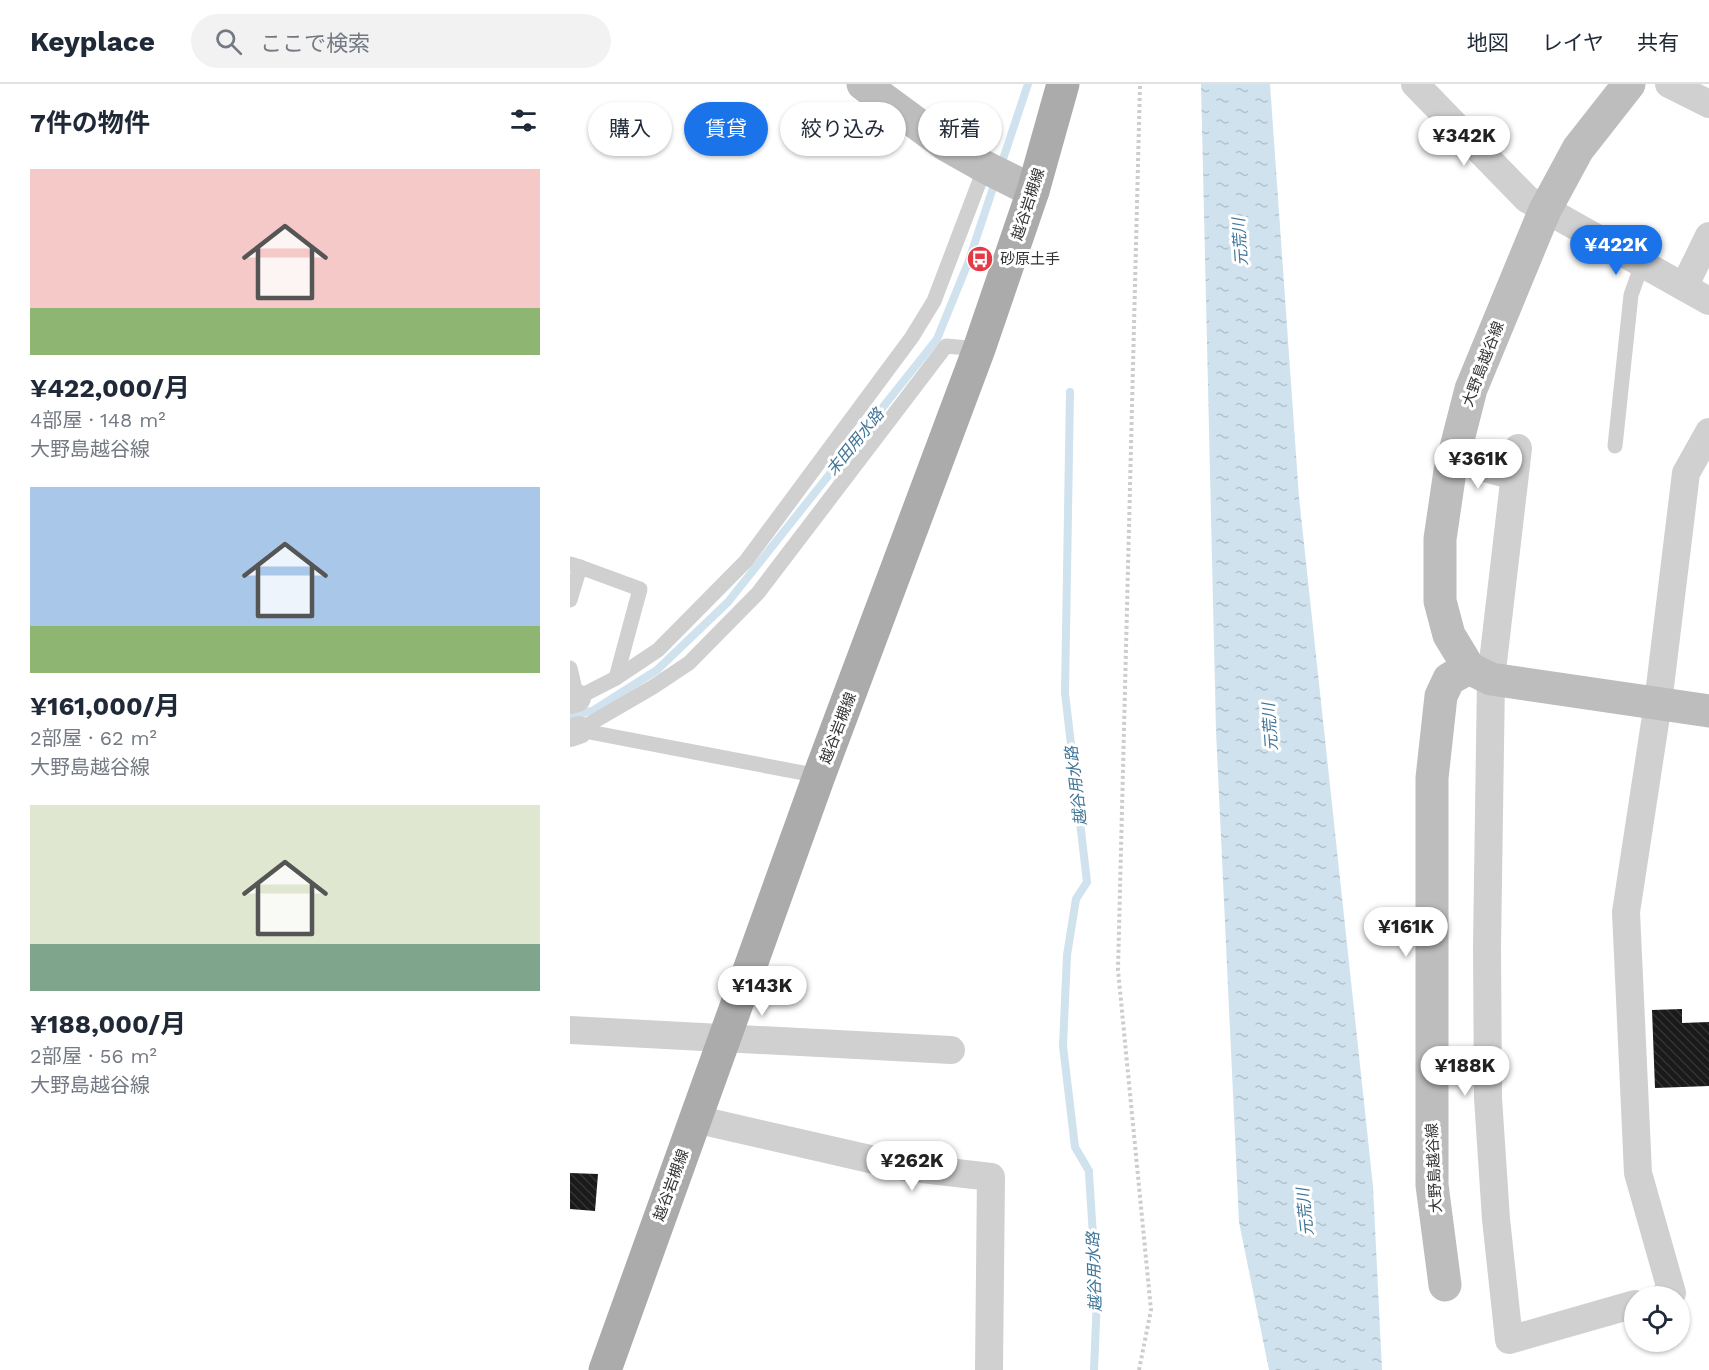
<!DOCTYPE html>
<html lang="ja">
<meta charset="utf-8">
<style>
body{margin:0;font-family:"Work Sans","Noto Sans JP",sans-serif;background:#f2f2f3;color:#1f2937;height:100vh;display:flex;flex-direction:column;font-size:22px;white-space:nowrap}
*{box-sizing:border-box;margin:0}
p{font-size:20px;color:#747a83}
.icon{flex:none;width:33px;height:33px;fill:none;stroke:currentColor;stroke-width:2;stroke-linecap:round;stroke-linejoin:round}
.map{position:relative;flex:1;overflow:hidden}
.drawer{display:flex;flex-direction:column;background:#fff;width:570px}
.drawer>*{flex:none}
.top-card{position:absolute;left:18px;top:18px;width:570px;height:54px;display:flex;gap:12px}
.tools{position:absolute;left:1054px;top:1202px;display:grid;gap:12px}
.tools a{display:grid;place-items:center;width:66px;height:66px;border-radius:50%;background:#fff;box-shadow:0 2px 4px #0004;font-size:30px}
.price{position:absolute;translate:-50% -51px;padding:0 14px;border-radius:21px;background:#fff;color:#222;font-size:20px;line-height:39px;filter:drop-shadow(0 2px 3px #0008)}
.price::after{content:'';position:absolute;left:50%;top:36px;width:18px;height:14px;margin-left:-9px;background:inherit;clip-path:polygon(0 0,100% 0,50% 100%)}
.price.on{background:#1a73e8;color:#fff}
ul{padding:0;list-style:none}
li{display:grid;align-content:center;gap:12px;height:318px;padding:0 30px}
li span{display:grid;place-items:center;height:186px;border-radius:0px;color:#555}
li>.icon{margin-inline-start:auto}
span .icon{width:108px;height:108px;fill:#fffc;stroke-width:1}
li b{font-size:26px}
h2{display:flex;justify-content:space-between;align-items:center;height:72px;padding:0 30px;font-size:26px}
.tag{padding:0 21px;border-radius:27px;background:#fff;box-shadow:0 2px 4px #0004;font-size:21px;line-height:54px}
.tag.on{background:#1a73e8;color:#fff}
header{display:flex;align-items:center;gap:36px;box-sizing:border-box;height:84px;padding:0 30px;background:#fff;border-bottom:2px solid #e0e1e3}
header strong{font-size:28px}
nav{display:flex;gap:33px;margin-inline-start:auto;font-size:21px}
.search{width:420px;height:54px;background:#f2f2f3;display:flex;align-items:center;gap:15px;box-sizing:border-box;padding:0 21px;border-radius:33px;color:#747a83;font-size:22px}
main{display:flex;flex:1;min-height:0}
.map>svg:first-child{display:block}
.water{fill:url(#water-ripples)}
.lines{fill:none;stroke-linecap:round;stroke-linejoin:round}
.stream{stroke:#cfe2ee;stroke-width:8}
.building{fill:url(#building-back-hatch)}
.path{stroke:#cdcdcd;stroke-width:4;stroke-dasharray:3 3;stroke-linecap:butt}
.lane{stroke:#d0d0d0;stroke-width:15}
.street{stroke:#d0d0d0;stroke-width:28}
.secondary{stroke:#bdbdbd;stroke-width:33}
.primary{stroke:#ababab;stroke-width:33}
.labels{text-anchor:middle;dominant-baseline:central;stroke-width:6;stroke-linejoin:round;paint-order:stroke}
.street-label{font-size:15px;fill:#333;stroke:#fff}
.poi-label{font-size:15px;fill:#333;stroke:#fff;text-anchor:start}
.water-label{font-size:16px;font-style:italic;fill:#3f7597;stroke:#fff}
</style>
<header>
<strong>Keyplace</strong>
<div class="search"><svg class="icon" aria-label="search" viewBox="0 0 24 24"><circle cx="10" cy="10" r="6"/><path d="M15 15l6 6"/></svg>ここで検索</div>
<nav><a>地図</a><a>レイヤ</a><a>共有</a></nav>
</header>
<main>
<section class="drawer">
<h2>7件の物件<svg class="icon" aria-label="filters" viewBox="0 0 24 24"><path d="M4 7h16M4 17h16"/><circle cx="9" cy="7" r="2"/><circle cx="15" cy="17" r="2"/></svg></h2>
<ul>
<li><span style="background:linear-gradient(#f6c9c9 75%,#8fb573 0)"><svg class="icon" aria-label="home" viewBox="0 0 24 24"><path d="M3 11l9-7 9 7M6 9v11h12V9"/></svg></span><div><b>¥422,000/月</b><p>4部屋 · 148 m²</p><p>大野島越谷線</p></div></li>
<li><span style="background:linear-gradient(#a9c7e8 75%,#8fb573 0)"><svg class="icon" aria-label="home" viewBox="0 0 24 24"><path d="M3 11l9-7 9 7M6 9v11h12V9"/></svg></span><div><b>¥161,000/月</b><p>2部屋 · 62 m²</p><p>大野島越谷線</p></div></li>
<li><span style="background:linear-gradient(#dfe7d0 75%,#7fa58c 0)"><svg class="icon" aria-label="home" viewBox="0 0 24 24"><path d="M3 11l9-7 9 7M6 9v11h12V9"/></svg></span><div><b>¥188,000/月</b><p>2部屋 · 56 m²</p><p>大野島越谷線</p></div></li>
</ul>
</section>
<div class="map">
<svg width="1139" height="1286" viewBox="0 0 1139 1286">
<defs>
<pattern id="water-ripples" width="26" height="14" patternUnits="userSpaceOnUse" patternTransform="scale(1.5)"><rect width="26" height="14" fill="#cfe2ee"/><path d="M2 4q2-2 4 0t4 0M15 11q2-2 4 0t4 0" fill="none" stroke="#b2c2cd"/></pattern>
<pattern id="building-back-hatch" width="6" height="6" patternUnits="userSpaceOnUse" patternTransform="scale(1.5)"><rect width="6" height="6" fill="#1a1a1a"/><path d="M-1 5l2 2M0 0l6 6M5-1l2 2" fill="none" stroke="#333"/></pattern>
</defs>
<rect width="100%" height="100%" fill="#fff"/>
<!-- water -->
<polygon class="water" points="631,0 700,0 729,413 803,1102 812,1286 699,1286 669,1138 646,647"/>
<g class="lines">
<!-- stream -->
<g class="stream">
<polyline points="431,81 458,0"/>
<polyline points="500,308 495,609 517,798 506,815 497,871 493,962 505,1063 519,1087"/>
<polyline points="0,633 24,626 87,586 158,518 367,255 398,179 425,98"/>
<polyline points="519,1090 527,1213 524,1286"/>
</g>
</g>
<!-- building -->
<g class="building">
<polygon points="1112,925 1112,939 1139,938 1139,1002 1085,1004 1082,926"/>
<polygon points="0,1089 28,1090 25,1127 0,1125"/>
</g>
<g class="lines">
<!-- path -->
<polyline class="path" points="569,1286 581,1226 548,886 570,0"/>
<!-- lane -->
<g class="lane">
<polyline points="1045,362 1061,211 1072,180"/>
<polyline points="0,480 10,483 0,516"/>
<polyline points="10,483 70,505 46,594"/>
<polyline points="0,584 7,614 46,594 88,566 176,477 342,253 364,217 415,83"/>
<polyline points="9,646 83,603 119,579 188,509 376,262 409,265"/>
<polyline points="9,646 249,692"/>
</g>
<!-- street -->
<g class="street">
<polyline points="845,0 957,115 1139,217"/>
<polyline points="1099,0 1139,20"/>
<polyline points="1114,203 1139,152"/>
<polyline points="948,364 921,595 917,863 918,1014 926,1135 939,1256 1065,1220"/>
<polyline points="883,375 944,392"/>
<polyline points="0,616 7,614"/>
<polyline points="0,649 9,646"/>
<polyline points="0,946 381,966"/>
<polyline points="125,1035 335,1083 421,1093 419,1286"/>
<polyline points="1094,1212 1102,1209 1068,1089 1056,828 1088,619 1116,389 1139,348"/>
</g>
<!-- secondary -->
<g class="secondary">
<polyline points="293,0 376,61 415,83 463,107"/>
<polyline points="1059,0 1008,65 975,126 901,305 880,387 870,455 870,517 879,551 899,584 921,595 1139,627"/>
<polyline points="875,1201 862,1101 862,694 871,612 879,595 899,584"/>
</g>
<!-- primary -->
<polyline class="primary" points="35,1286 249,692 409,265 463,107 493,0"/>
</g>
<!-- icons -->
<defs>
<symbol id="bus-disc" viewBox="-11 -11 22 22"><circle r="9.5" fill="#e63946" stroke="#fff"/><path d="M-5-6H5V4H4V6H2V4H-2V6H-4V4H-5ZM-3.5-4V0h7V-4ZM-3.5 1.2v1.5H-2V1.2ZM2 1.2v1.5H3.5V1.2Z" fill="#fff"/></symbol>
</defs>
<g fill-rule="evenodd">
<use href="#bus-disc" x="395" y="160" width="30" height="30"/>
</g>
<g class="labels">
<!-- street labels -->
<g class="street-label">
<text transform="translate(458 120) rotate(-72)">越谷岩槻線</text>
<text transform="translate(913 280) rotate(-69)">大野島越谷線</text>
<text transform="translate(268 644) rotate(-69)">越谷岩槻線</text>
<text transform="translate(864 1084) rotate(-93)">大野島越谷線</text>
<text transform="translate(101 1101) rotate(-70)">越谷岩槻線</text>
</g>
<!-- poi labels -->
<g class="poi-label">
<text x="430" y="175">砂原土手</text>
</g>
<!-- water labels -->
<g class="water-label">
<text transform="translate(670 158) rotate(-94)">元荒川</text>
<text transform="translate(285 358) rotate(-51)">末田用水路</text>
<text transform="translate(700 643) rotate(-94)">元荒川</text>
<text transform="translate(506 702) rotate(-97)">越谷用水路</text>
<text transform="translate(735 1128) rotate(-96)">元荒川</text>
<text transform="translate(524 1188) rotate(-92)">越谷用水路</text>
</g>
</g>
</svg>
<div class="tools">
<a><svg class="icon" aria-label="locate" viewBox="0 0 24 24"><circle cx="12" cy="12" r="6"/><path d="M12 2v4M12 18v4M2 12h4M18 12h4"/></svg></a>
</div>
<b class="price" style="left:894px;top:83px">¥342K</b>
<b class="price on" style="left:1046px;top:192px">¥422K</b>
<b class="price" style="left:908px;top:406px">¥361K</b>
<b class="price" style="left:836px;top:874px">¥161K</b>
<b class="price" style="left:192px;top:933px">¥143K</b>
<b class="price" style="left:895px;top:1013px">¥188K</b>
<b class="price" style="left:342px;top:1108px">¥262K</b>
<div class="top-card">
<a class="tag">購入</a>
<a class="tag on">賃貸</a>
<a class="tag">絞り込み</a>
<a class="tag">新着</a>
</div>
</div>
</main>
